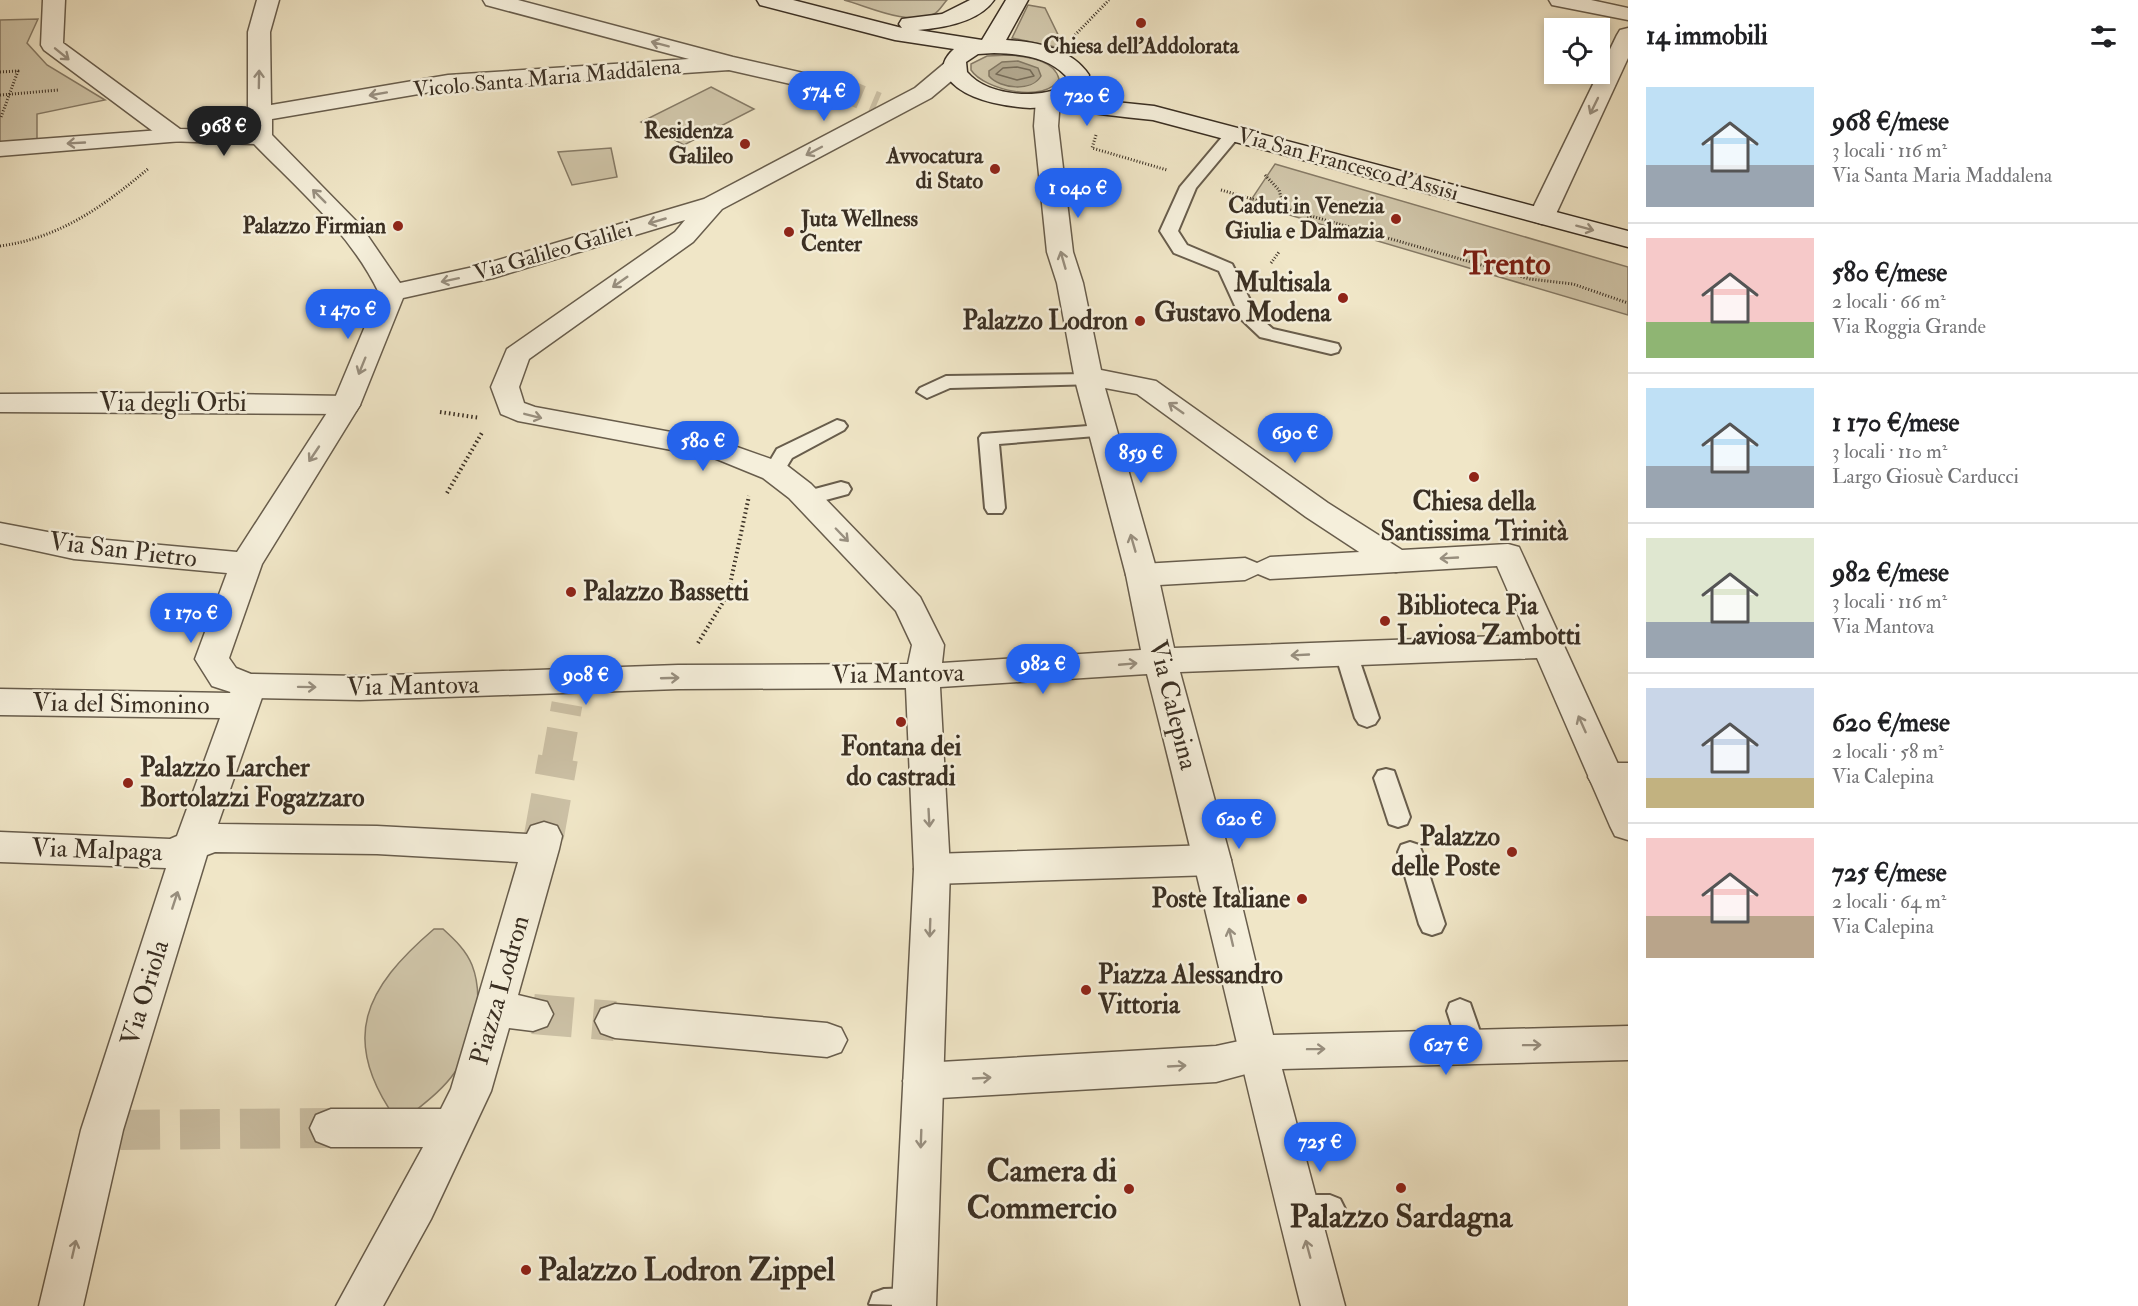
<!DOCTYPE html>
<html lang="it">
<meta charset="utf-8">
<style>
body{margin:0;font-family:"IM FELL Double Pica",serif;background:#f6f6f6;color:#202124;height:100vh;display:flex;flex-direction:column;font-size:22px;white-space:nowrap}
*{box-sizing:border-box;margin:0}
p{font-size:20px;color:#757577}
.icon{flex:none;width:33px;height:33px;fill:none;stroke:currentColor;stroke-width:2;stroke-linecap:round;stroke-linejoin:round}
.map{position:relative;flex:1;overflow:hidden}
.details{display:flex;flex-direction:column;background:#fff;width:510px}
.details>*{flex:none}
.tools{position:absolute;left:1544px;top:18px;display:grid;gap:12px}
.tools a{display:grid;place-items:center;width:66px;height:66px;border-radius:0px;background:#fff;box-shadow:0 3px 9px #0003;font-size:30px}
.price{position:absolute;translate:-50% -51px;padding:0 14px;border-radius:21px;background:#2563eb;color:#fff;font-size:20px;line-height:39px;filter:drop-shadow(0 2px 3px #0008)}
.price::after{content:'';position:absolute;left:50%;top:36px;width:18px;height:14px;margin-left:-9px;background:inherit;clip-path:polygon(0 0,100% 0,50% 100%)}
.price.on{background:#222;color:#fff}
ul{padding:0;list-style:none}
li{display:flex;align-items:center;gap:18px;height:150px;padding:0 18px}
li+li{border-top:2px solid #e0e0e0}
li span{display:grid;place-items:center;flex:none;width:168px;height:120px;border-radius:0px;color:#555}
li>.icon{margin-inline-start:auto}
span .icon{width:72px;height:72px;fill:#fffc;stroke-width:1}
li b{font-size:26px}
h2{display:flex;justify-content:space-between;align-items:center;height:72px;padding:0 18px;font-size:26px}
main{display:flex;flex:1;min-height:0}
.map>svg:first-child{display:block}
.green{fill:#d1c7ab;stroke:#867b67;stroke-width:1.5}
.water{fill:#b2a88f;stroke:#827864;stroke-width:1.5}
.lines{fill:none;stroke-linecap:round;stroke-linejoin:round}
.shore{stroke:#766c59;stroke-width:1.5}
.pedestrian-tunnel-far1{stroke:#ccc1a6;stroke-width:31;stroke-dasharray:31 16;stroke-linecap:butt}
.pedestrian-tunnel{stroke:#ccc1a6;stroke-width:40;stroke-dasharray:40 20;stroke-linecap:butt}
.minor-tunnel{stroke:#ccc1a6;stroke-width:24;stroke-dasharray:24 12;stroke-linecap:butt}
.service-casing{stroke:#685d4c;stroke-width:4}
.pedestrian-casing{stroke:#685d4c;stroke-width:3}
.minor-casing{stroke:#685d4c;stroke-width:3}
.secondary-casing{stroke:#3a2f23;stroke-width:3}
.path-far1{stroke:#3a2f23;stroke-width:3;stroke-dasharray:1 2;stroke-linecap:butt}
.path{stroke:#3a2f23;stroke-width:4;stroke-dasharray:1.5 3;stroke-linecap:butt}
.service{fill:#f5efdb;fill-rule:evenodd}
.pedestrian{fill:#f5efdb;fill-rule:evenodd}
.minor{fill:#f5efdb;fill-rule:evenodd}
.secondary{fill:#f5efdb;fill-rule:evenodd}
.oneway{stroke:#988f7f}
.poi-dot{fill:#8f2418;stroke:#f5efdb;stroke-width:2}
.labels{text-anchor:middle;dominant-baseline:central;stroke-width:5;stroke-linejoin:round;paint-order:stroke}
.far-poi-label{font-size:22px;font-weight:bold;fill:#3a2f23;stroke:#f5efdb;text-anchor:end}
.far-street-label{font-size:22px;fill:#3a2f23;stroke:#f5efdb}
.poi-label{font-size:26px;font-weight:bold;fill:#3a2f23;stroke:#f5efdb;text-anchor:end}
.street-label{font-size:26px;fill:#3a2f23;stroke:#f5efdb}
.far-town-label{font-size:32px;font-weight:bold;fill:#7a1f14;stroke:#f5efdb}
.near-poi-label{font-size:32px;font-weight:bold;fill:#3a2f23;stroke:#f5efdb;text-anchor:end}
</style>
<main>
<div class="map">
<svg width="1628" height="1306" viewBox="0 0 1628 1306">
<rect width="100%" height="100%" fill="#f0e6c7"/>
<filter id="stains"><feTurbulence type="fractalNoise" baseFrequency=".00333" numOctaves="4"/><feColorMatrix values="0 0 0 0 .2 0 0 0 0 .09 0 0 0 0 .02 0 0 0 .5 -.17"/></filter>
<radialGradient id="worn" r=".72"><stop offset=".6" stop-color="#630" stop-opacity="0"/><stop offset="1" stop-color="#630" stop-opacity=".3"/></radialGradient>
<!-- green -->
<g class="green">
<path d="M844 0H947C943 4 939 12 934 14 907 26 870 7 844 0Z"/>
<polygon points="1028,5 1045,8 1065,49 1012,38"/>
<polygon points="38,19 27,43 47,65 105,100 37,114 37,141 0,145 0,20"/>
<path d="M1009 55C1026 57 1054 59 1059 79 1046 104 984 90 971 70V64L987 56Z"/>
<polygon points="711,87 754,109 684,145 641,122"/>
<polygon points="611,148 617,177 572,185 558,152"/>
<polygon points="1275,164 1628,267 1628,315 1249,203"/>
<path d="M434 929H443C455 940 466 950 472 965 485 998 474 1044 455 1072 442 1091 422 1105 404 1120L396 1119C339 1039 365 988 434 929Z"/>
</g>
<!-- water -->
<path class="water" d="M1018 61 1038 68 1041 76C1032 92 1000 89 989 76V71L1002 62Z"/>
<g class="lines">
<!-- shore -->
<polygon class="shore" points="1017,67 1030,70 1034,76 1017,80 996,74 1003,68"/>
<!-- pedestrian-tunnel-far1 -->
<polyline class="pedestrian-tunnel-far1" points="557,760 567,704"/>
<!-- pedestrian-tunnel -->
<g class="pedestrian-tunnel">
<polyline points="544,836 558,758"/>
<polyline points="533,1014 615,1021"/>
<polyline points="120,1130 331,1128"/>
</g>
<!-- minor-tunnel -->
<polyline class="minor-tunnel" points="839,88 877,104"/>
<defs>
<g id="service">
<polygon points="1234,128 1242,133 1196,188 1178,231 1187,245 1232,264 1258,316 1273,329 1338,344 1340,348 1338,352 1331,354 1260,337 1241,319 1219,271 1174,253 1160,231 1180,187 1228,130"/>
<polygon points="1089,374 1099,380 1096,384 950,388 927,398 917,392 920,388 946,376"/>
<polygon points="837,420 844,422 847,426 844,430 792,458 781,476 767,476 764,471 777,449"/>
<polygon points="710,423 717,425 720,429 711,452 697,452 694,447 703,425"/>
<polygon points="1101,425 1108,427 1111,431 1108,435 999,444 1005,508 1002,513 988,513 985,508 979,438 982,434"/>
<polygon points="841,482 848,484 851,489 848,494 807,505 800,503 797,498 800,493"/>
<polygon points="1346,645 1354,647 1357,653 1379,718 1375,724 1367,727 1359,724 1355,718 1335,653 1338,647"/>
<polygon points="1386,769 1394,771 1410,817 1407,824 1398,827 1389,824 1374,778 1378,771"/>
<polygon points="1410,842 1419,845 1422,852 1445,924 1441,932 1432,935 1423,932 1419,924 1398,852 1401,845"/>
<polygon points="1460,999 1470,1003 1485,1046 1481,1054 1471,1058 1461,1054 1447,1011 1450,1003"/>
<path d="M1298 1195H1330L1340 1199 1345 1209 1340 1219C1324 1225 1304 1225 1288 1219L1283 1209 1288 1199Z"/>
<polygon points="915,1288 926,1292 929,1306 869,1304 873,1293 884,1289"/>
</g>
<g id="pedestrian">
<polygon points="174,129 182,131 186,136 182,141 0,156 0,142"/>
<polygon points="169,393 346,396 356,399 360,405 356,411 346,414 0,412 0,394"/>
<polygon points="1396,550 1407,553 1412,561 1407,569 1396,572 1270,579 1258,574 1245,580 1142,586 1131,583 1126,575 1131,567 1142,564 1245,558 1257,563 1270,557"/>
<polygon points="249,674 261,677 266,686 218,824 377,826 527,834 531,826 544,822 557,826 562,836 559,849 518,995 547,1002 553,1014 547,1026 533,1031 509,1028 491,1091 431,1219 383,1306 336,1306 423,1147 331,1147 316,1141 310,1128 316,1115 331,1109 441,1109 451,1089 518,862 377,854 215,852 207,855 123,1130 83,1306 39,1306 81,1130 166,868 0,862 0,832 170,839 177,836 220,718 0,715 0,689 230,693 237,677"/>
<polygon points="1606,763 1628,763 1628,791 1606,791 1594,787 1588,777 1594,767"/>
<polygon points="1213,845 1226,850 1231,860 1226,870 1213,875 932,884 919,879 914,869 919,859 932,854"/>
<polygon points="615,1004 827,1023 841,1028 847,1040 841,1052 827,1057 615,1038 601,1033 595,1021 601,1009"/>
<polygon points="1258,1037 1272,1043 1278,1055 1272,1067 1216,1082 923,1099 909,1094 903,1081 909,1068 923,1063 1216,1046"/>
</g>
<g id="minor">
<path d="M43 0H65L63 43 180 129 248 130V32L257 0H279L270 32 271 105 448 75 689 59 486 5 483 0H518L733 57 847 83 850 88 847 93 839 95 729 70 448 89 272 119V135L361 226 400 283 478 266 704 199 915 88 946 62H962L965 67 962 72 931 98 722 209 693 242 529 359 519 387 524 403 535 407 720 441 785 464 811 484 920 597 944 645 942 663 1141 650 1126 575 1075 380 1057 283 1047 252 1034 126 1036 100 1040 95H1056L1060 100 1058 126 1073 252 1083 283 1101 370 1156 381 1328 503 1402 550 1508 544 1519 547 1628 786V840L1615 836 1610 826 1537 658 1180 672 1231 860 1273 1035 1628 1026V1060L1282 1069 1345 1306H1301C1248 1096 1201 884 1147 674L940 687 950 869 936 1306H892L914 869 906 688 678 689 360 700 249 698 212 686 195 659 227 573 74 559 0 543V523L74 537 237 552 332 405 379 293C351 234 299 190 254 144L166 141 44 50 41 45ZM685 220 675 232 507 349 491 387 501 414 518 421 714 458 763 478 789 498 896 611 912 645 908 664 678 665 360 676 251 674 236 668 229 658 262 564 360 405 403 298 493 278ZM1105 388 1137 394 1306 517 1385 569 1396 572 1497 566 1527 635 1174 648 1158 575Z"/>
<polygon points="1549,0 1591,0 1628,8 1628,20 1552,5"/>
<polygon points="1628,28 1628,58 1555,216 1551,221 1542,224 1533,221 1529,216 1617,35 1620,30"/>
</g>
<path id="secondary" d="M757 0H793L902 28 899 24 902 19 942 14 970 0H994C979 22 943 28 918 30L982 40 1006 0H1028L1006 40C1036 42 1071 48 1089 75L1086 90 1077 98 1154 106 1628 231V247L1153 120C1121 117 1090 113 1058 108 1049 106 1039 108 1030 108 1002 106 964 100 947 77 939 67 946 56 954 49L895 40 760 5ZM994 53C1020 54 1047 56 1066 76L1064 86C1038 100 987 96 967 72L966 62 978 54Z"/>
</defs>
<!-- service casing -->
<use href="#service" class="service-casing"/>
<!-- pedestrian casing -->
<use href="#pedestrian" class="pedestrian-casing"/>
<!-- minor casing -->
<use href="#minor" class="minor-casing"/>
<!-- secondary casing -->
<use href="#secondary" class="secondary-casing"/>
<!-- path-far1 -->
<g class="path-far1">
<polyline points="1075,35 1109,0"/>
<polyline points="0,72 18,71 1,117"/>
<polyline points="0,95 59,90"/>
<polyline points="1096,135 1092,148 1167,170"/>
<polyline points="1265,175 1279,190 1284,208"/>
<polyline points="1221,190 1530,279 1573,284 1628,303"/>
<polyline points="1306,221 1311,216"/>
<path d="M0 246C60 238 104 206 149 168"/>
<polyline points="1271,263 1279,252"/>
</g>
<!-- path -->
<g class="path">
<polyline points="440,412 480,418"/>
<polyline points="447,493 483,431"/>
<polyline points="698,643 728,594 749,496"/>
</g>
<!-- service -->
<use href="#service" class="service"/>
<!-- pedestrian -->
<use href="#pedestrian" class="pedestrian"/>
<!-- minor -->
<use href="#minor" class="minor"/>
<!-- secondary -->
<use href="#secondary" class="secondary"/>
</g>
<!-- one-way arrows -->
<defs><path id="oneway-shaft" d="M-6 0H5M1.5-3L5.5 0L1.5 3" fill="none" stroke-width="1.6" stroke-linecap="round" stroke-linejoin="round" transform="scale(1.5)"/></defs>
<g class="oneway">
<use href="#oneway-shaft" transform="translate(660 44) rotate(-165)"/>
<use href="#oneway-shaft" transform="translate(62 54) rotate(39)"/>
<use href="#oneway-shaft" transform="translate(259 79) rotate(-89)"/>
<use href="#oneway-shaft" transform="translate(378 94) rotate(170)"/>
<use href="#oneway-shaft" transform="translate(1594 106) rotate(116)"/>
<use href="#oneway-shaft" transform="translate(76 143) rotate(177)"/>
<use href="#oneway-shaft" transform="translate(814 151) rotate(152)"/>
<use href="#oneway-shaft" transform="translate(319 196) rotate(-135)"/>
<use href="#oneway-shaft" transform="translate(657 221) rotate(164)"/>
<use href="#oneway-shaft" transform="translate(1585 228) rotate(15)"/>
<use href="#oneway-shaft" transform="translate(1063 260) rotate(-106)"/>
<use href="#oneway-shaft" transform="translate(450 280) rotate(168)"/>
<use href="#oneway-shaft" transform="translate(620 282) rotate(145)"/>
<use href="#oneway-shaft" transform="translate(362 366) rotate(112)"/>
<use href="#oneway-shaft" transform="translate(1176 408) rotate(-145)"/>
<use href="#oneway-shaft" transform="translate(533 416) rotate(14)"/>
<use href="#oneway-shaft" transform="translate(314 454) rotate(124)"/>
<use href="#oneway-shaft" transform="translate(842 535) rotate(46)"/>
<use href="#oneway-shaft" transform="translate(1133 543) rotate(-106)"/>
<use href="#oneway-shaft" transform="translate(1449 558) rotate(177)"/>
<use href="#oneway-shaft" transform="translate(1300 655) rotate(177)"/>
<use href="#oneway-shaft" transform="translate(1128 664) rotate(-5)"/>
<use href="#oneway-shaft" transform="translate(670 678) rotate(-2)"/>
<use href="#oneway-shaft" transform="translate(307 687) rotate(1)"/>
<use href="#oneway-shaft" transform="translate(1582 724) rotate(-114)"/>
<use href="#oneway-shaft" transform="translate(929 818) rotate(87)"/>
<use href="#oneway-shaft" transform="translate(175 900) rotate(-72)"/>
<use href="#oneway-shaft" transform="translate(930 928) rotate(92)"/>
<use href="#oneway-shaft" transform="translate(1231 937) rotate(-103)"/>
<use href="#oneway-shaft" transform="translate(1532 1045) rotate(-1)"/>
<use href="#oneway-shaft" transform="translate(1316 1049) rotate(-1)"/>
<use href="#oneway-shaft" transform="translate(1177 1066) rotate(-3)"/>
<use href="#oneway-shaft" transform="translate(982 1078) rotate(-3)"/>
<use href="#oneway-shaft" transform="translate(921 1139) rotate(92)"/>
<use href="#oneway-shaft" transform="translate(74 1249) rotate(-77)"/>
<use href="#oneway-shaft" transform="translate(1308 1249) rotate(-105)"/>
</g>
<!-- markers -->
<g class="poi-dot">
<circle cx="1141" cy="23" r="6"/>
<circle cx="745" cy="144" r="6"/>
<circle cx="995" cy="169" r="6"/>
<circle cx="1396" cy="219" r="6"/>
<circle cx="398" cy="226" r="6"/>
<circle cx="789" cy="232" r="6"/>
<circle cx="1343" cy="298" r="6"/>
<circle cx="1140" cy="321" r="6"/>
<circle cx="1474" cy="477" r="6"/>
<circle cx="571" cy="592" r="6"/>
<circle cx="1385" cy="621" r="6"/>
<circle cx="901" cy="722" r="6"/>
<circle cx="128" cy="783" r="6"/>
<circle cx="1512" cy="852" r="6"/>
<circle cx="1302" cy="899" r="6"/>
<circle cx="1086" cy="990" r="6"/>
<circle cx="1401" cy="1188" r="6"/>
<circle cx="1129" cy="1189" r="6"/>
<circle cx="526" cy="1270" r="6"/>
</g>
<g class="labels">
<!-- far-poi labels -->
<g class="far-poi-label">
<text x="1141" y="46" text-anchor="middle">Chiesa dell'Addolorata</text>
<text x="733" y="131">Residenza<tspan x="733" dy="25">Galileo</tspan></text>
<text x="983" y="156">Avvocatura<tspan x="983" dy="25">di Stato</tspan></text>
<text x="1384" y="206">Caduti in Venezia<tspan x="1384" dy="25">Giulia e Dalmazia</tspan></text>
<text x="801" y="219" text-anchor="start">Juta Wellness<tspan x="801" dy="25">Center</tspan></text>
<text x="386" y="226">Palazzo Firmian</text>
</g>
<!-- far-street labels -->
<g class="far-street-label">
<text transform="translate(547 78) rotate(-5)">Vicolo Santa Maria Maddalena</text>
<text transform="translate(1348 164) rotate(15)">Via San Francesco d'Assisi</text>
<text transform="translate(553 251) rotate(-16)">Via Galileo Galilei</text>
</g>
<!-- poi labels -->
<g class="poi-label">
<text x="1331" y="283">Multisala<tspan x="1331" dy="30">Gustavo Modena</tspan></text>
<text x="1128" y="321">Palazzo Lodron</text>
<text x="1474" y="502" text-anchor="middle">Chiesa della<tspan x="1474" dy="30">Santissima Trinità</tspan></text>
<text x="583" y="592" text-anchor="start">Palazzo Bassetti</text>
<text x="1397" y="606" text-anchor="start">Biblioteca Pia<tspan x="1397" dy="30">Laviosa Zambotti</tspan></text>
<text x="901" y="747" text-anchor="middle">Fontana dei<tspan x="901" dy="30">do castradi</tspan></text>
<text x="140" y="768" text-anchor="start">Palazzo Larcher<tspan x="140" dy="30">Bortolazzi Fogazzaro</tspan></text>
<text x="1500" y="837">Palazzo<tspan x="1500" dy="30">delle Poste</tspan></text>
<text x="1290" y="899">Poste Italiane</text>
<text x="1098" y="975" text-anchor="start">Piazza Alessandro<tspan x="1098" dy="30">Vittoria</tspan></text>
</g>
<!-- street labels -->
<g class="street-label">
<text x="173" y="403">Via degli Orbi</text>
<text transform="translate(123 550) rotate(7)">Via San Pietro</text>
<text transform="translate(898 674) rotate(-1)">Via Mantova</text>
<text transform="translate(413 686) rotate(-1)">Via Mantova</text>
<text transform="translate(121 704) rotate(1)">Via del Simonino</text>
<text transform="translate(1173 705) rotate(76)">Via Calepina</text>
<text transform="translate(97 850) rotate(2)">Via Malpaga</text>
<text transform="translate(500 990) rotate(-74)">Piazza Lodron</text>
<text transform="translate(145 993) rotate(-73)">Via Oriola</text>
</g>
<!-- far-town labels -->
<g class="far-town-label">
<text x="1507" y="264">Trento</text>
</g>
<!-- near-poi labels -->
<g class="near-poi-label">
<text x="1117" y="1171">Camera di<tspan x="1117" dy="37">Commercio</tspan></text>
<text x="1401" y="1217" text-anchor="middle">Palazzo Sardagna</text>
<text x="538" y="1270" text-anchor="start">Palazzo Lodron Zippel</text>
</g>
</g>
<rect width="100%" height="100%" filter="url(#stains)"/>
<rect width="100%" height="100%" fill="url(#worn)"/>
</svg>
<div class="tools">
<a><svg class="icon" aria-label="locate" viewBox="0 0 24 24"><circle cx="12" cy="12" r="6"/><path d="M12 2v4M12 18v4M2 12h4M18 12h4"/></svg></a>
</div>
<b class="price" style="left:824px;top:122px">574 €</b>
<b class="price" style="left:1087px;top:127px">720 €</b>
<b class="price on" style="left:224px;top:157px">968 €</b>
<b class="price" style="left:1078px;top:219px">1 040 €</b>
<b class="price" style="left:348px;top:340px">1 470 €</b>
<b class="price" style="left:1295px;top:464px">690 €</b>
<b class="price" style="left:703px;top:472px">580 €</b>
<b class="price" style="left:1141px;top:484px">859 €</b>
<b class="price" style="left:191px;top:644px">1 170 €</b>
<b class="price" style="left:1043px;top:695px">982 €</b>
<b class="price" style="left:586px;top:706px">908 €</b>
<b class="price" style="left:1239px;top:850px">620 €</b>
<b class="price" style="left:1446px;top:1076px">627 €</b>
<b class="price" style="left:1320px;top:1173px">725 €</b>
</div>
<section class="details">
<h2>14 immobili<svg class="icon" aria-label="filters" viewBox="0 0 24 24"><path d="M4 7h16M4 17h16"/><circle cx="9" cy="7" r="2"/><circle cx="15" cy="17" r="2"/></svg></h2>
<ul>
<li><span style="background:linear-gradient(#bfe0f5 65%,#9aa5b1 0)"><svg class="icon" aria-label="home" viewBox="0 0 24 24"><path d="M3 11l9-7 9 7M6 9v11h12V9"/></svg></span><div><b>968 €/mese</b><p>3 locali · 116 m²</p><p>Via Santa Maria Maddalena</p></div></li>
<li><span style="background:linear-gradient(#f6c9c9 70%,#8fb573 0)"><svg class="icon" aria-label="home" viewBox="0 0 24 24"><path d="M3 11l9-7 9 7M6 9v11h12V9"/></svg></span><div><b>580 €/mese</b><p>2 locali · 66 m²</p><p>Via Roggia Grande</p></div></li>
<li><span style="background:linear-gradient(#bfe0f5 65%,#9aa5b1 0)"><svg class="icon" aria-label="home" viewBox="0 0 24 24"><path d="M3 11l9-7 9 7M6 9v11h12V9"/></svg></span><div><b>1 170 €/mese</b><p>3 locali · 110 m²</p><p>Largo Giosuè Carducci</p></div></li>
<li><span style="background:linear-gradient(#dfe7d0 70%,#9aa5b1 0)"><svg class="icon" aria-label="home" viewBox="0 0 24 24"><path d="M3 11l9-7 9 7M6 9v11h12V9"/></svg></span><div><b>982 €/mese</b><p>3 locali · 116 m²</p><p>Via Mantova</p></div></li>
<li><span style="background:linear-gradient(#c9d6e8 75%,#c2b280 0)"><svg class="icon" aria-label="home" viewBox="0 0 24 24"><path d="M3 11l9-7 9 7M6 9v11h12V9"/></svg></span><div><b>620 €/mese</b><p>2 locali · 58 m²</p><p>Via Calepina</p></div></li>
<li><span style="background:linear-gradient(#f6c9c9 65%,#b9a48a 0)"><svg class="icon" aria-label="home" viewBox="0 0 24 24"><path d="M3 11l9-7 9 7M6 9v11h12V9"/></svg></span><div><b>725 €/mese</b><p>2 locali · 64 m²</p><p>Via Calepina</p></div></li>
</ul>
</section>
</main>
